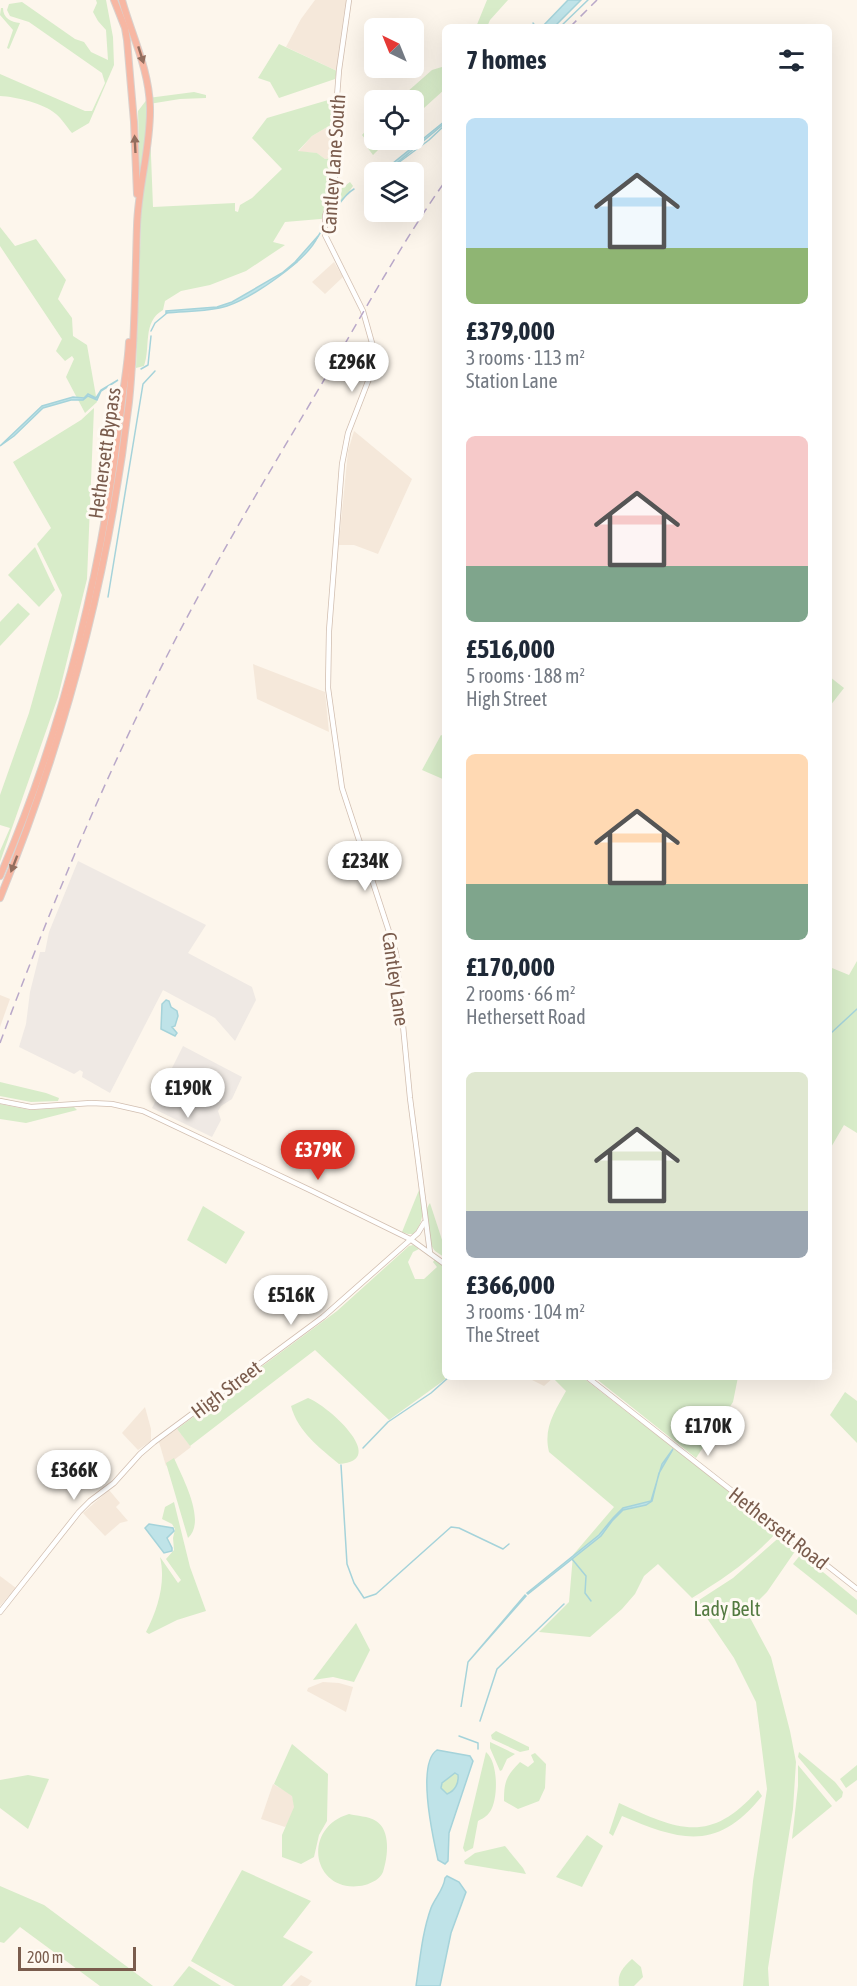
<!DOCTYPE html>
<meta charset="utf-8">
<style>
body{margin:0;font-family:"Asap Condensed",sans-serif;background:#f2f2f3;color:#1f2937;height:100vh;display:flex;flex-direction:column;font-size:22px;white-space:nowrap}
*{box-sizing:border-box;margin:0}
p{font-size:20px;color:#747a83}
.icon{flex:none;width:33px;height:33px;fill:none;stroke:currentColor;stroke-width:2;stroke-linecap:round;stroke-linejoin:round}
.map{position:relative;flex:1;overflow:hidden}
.details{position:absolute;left:442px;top:24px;width:390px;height:1356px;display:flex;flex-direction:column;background:#fff;border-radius:9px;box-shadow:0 6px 24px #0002}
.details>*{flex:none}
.needle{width:39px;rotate:317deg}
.controls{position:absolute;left:364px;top:18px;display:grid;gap:12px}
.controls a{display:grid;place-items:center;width:60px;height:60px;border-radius:9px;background:#fff;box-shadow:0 6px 24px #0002;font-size:30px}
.scale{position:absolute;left:18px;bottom:15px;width:118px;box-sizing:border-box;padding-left:6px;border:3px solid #7a5c4d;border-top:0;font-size:16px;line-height:21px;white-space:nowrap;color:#7a5c4d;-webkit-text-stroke:4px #fffaf3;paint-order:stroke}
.price{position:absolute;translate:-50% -51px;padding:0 14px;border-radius:21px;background:#fff;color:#222;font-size:20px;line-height:39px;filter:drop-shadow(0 2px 3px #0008)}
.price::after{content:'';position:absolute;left:50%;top:36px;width:18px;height:14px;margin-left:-9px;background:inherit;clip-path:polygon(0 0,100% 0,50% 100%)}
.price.active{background:#d93025;color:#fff}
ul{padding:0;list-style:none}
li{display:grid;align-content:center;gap:12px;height:318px;padding:0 24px}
li span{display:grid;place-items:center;height:186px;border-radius:9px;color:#555}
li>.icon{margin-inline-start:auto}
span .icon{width:108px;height:108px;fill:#fffc;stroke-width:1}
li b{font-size:26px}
h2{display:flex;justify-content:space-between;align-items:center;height:72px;padding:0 24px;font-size:26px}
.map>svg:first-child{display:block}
.residential{fill:#f5e8da}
.industrial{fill:#efe9e4}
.green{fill:#d8ecc9}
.water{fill:#bfe3e8;stroke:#a5d3da;stroke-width:1.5;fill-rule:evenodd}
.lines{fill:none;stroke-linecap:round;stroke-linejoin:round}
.stream{stroke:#a5d3da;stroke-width:1.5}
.minor-casing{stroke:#d1beb0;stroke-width:6}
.highway-casing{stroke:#dad1cd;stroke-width:8}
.minor{stroke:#fff;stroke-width:4.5}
.highway{stroke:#f7b7a3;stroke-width:6}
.rail{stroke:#b9a8c9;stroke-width:1.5;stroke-dasharray:9 6;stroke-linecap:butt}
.oneway{fill:#936e5e}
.labels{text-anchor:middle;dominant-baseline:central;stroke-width:6;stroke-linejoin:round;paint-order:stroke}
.street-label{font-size:20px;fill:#7a5c4d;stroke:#fffaf3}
.park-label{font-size:20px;fill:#537a41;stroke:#fffaf3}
</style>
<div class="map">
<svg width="857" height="1986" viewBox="0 0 857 1986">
<rect width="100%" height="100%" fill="#fdf6ec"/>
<!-- residential -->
<g class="residential">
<polygon points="315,0 348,0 344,13 337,71 286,47 301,19"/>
<polygon points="334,123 334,158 325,159 317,153 298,152 312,136"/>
<polygon points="334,262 343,277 325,294 312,282"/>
<polygon points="354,431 412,479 378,554 354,545 339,545 339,542 348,451"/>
<polygon points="253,664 325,692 329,732 257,699"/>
<polygon points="0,995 10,999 0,1027"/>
<polygon points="526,1377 552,1377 553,1378 544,1386"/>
<polygon points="145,1407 151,1429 151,1441 138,1450 122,1433"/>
<polygon points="177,1429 191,1447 166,1466 159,1442"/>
<polygon points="109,1490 120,1503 116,1507 128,1521 120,1523 105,1536 83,1513"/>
<polygon points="0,1576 16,1588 0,1606"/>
<polygon points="323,1682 339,1683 353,1687 346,1712 307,1691 308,1688"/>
<polygon points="273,1784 292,1795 295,1808 291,1821 285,1827 261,1819"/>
<polygon points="301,1975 312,1981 308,1986 290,1986"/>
</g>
<!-- industrial -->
<g class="industrial">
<polygon points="78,861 206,925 188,953 252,987 256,1000 235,1041 215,1018 163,990 110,1093 82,1077 83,1072 80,1070 74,1074 19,1047 26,1024 30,992 40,952 45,952 49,932"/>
<polygon points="183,1046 242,1077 232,1099 221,1106 218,1111 221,1120 212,1137 152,1108"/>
</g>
<!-- green -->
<g class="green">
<path d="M96 0H106L113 37 114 65 89 123 72 133C67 127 62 119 56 114 43 103 17 97 0 96V74L85 111H92L105 83 102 73 29 22 10 16 7 10 9 4 22 2 75 39 84 42 91 52 108 60 106 30 98 21 93 12 97 3Z"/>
<polygon points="487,0 508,0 490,20 487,27 476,27"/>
<path d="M1 8H3C3 18 11 22 20 23L9 49 7 48 13 30 0 15Z"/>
<polygon points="279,44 337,71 335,79 279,98 270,82 258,78"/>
<polygon points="445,66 445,89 414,117 414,100 398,100 432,70"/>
<path d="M194 92 206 95V98L180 99 149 104 153 207 235 203V211L238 212 240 205 252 198 282 169 252 138 267 118 335 98 334 123 312 136 298 151 317 153 325 159 334 158V194L350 182 353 186 337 208 332 218 285 222 273 242 285 245 246 271 210 285 181 291 165 301 163 310C142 322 151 347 144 366L136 368 141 224 138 111 148 98Z"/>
<polygon points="370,126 375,130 375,140 388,140 373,155 367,147 369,144 362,135"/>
<polygon points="0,227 15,246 36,239 66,280 58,299 72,318 73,336 87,345 97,402 85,413 66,377 74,359 72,356 65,361 56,351 62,339 0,246"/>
<polygon points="94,408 87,579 58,697 0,862 0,851 10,828 0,825 0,795 29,713 62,595 37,544 51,528 13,462 81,420"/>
<polygon points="35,547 55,590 39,607 8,575"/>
<polygon points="18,603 30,614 0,646 0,622"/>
<polygon points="830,677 844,688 830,706"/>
<polygon points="441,735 445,737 445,780 422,770"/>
<polygon points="857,961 857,1133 844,1125 830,1149 830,972 832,968 849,975"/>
<polygon points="0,1082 46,1093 59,1098 58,1101 31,1102 0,1096"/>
<polygon points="0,1104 30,1110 74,1107 77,1110 26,1123 0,1119"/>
<path d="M419 1190C424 1204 425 1223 413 1234H408L402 1232Z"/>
<path d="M430 1203 444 1246V1257C441 1255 438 1253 435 1251 427 1242 422 1212 430 1203Z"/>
<polygon points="203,1206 245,1232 226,1264 187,1240"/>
<polygon points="413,1245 419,1249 413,1252 408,1262 415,1279 424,1279 437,1267 433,1262 435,1259 445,1267 446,1377 447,1377 443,1381 389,1420 315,1350 190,1446 177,1429 337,1311 409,1246"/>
<path d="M552 1377H582L775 1527V1534C751 1560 723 1579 692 1598L658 1564 644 1576 635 1594 622 1609 590 1637 539 1632 569 1602 573 1555 614 1507 549 1452C543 1428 555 1411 566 1391Z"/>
<polygon points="594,1377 738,1377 733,1402 696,1458"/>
<polygon points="845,1392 857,1401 857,1443 830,1415"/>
<path d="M308 1398C326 1404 391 1461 339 1464 320 1448 298 1432 291 1406Z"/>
<path d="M174 1458C182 1477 207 1521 188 1538L166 1463Z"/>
<path d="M174 1502 190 1567 206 1611 177 1620 149 1634 146 1632C158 1609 166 1582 160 1557L178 1583 181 1580 166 1559 174 1550 173 1538 175 1529 172 1524 162 1519 165 1507Z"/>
<polygon points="783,1534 798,1547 767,1592 747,1612 771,1657 790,1731 796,1762 793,1809 768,1968 769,1986 743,1986 753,1881 767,1789 756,1702 734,1658 696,1602 733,1578"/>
<polygon points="801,1554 857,1600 857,1615 793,1564"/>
<polygon points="356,1623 370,1650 354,1682 333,1677 313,1680"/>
<polygon points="496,1731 529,1747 529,1750 520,1752 492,1739 491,1735"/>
<polygon points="490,1742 515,1754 507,1759 502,1770 500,1771 490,1748"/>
<polygon points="292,1744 328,1774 327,1821 319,1835 314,1857 301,1864 282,1857 282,1835 294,1807 292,1796 274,1784"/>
<path d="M486 1752C498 1762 498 1795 492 1808 489 1815 484 1818 478 1821L473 1848 465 1852 463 1848Z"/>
<polygon points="799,1752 835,1782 843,1792 842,1797 836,1802 798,1757"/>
<path d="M535 1753 546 1764 545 1788 539 1801 518 1809 504 1801C504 1782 506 1776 520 1762L528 1767 534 1762 531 1755Z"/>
<polygon points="798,1765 832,1806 792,1839 798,1786"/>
<polygon points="857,1765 857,1780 846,1788 840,1779"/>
<path d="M455 1773 458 1775C459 1784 455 1791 447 1794L441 1788 442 1783Z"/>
<polygon points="28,1775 49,1779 28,1829 0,1808 0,1780"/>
<path d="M758 1790 762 1796C717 1852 681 1841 622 1816L613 1836 609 1833 619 1803C678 1830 710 1845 758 1790Z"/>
<path d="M349 1814C357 1816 368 1816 376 1821 391 1830 388 1857 383 1872 380 1879 372 1883 365 1885 314 1897 299 1829 349 1814Z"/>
<polygon points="587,1835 603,1846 582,1887 556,1877"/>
<polygon points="505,1846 523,1868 526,1874 465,1864 464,1861 475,1853"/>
<polygon points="242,1870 311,1901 283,1937 313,1952 282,1986 235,1986 191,1961"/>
<polygon points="0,1886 44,1905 153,1986 100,1986 20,1927 4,1943 0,1942"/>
<path d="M632 1959 641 1967 643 1977 634 1986H619C617 1974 623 1967 632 1959Z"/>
<polygon points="189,1966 221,1986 173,1986"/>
</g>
<!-- water -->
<g class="water">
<polygon points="568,0 581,0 554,27 542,27"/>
<polygon points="445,121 445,123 386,172 382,172"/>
<path d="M318 236C308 260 252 298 227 306 208 312 186 311 166 313V311L217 307 232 302 282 273 295 262Z"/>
<polygon points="118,380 101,391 97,400 88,396 83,400 71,400 43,408 14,436 0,446 42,406 73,397 84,398 88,394 96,398 101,390"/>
<polygon points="166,1000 169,1001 171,1007 177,1011 178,1016 175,1026 172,1027 177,1033 175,1036 161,1029 162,1004"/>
<polygon points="673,1449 659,1473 652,1501 646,1505 623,1510 612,1521 601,1536 528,1594 527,1593 599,1535 613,1518 623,1508 651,1501 662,1464"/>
<polygon points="149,1524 173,1528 174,1531 167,1538 172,1548 172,1551 164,1553 145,1528"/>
<polygon points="525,1595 526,1596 468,1662 461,1707 468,1662"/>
<path d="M437 1750 470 1756 473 1761 449 1833 448 1861 445 1864 438 1860C433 1838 416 1764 437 1750ZM455 1773 458 1775C459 1783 455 1791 447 1794L441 1788 442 1783Z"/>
<path d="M447 1876 459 1882 466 1892 451 1933 440 1986H416C420 1960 422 1933 431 1908 435 1898 444 1889 445 1878Z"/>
</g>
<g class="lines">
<!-- stream -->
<g class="stream">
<polyline points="533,23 536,27"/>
<polyline points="560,27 588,0"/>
<polyline points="386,172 429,140 446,124"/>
<path d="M317 238 322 230 323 220C334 216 341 196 354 189"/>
<polyline points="289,268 297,262"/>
<polyline points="151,331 155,323 167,313"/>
<polyline points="141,369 148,365 151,336"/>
<polyline points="108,597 143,384 155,371"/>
<polyline points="830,1034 857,1009"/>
<polyline points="363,1448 388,1422 431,1393 449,1377"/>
<polyline points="341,1465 347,1564 354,1583 364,1598 376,1594 451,1527 459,1528 503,1549 509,1544"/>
<polyline points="572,1559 586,1576 585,1593 591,1601"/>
<polyline points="480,1721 497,1669 564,1604"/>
<polyline points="459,1736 478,1743 478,1749"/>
</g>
<defs>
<g id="minor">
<polyline points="349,0 339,70 335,123 335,185 325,216 325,235 363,311 374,350 372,371 348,433 342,464 329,631 328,688 342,788 396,953 410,1098 430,1253"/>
<polyline points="0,1101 31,1107 91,1103 112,1104 143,1111 312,1191 410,1239 446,1265"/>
<polyline points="587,1377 857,1589"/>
<polyline points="0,1612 79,1512 90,1501 114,1483 140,1454 154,1442 323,1317 418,1233 424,1223"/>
</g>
<g id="highway">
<polyline points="114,0 125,28 127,40 134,122 137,194"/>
<path d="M0 876C64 728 102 570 121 410 123 388 128 365 129 342"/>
<path d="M0 898C65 739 109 574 129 402 135 344 135 285 137 226 138 186 151 147 150 107 149 69 132 36 122 0"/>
</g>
</defs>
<!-- minor casing -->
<use href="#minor" class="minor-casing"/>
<!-- highway casing -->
<use href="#highway" class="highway-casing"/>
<!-- minor -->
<use href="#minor" class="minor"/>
<!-- highway -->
<use href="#highway" class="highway"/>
<!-- rail -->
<g class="rail">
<polyline points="570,27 597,0"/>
<path d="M0 1043C50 908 105 776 171 648 214 564 263 483 311 402 355 328 396 251 446 180"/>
</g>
</g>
<!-- one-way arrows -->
<defs><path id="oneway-solid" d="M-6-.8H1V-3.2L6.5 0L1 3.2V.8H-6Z" transform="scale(1.5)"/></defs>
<g class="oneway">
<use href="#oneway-solid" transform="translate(141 55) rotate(72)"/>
<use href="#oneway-solid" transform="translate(135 144) rotate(-93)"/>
<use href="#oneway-solid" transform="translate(14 864) rotate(111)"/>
</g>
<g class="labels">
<!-- street labels -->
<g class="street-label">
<text transform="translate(333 164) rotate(-86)">Cantley Lane South</text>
<text transform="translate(104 453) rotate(-82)">Hethersett Bypass</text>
<text transform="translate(396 979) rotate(82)">Cantley Lane</text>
<text transform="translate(226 1389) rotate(-37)">High Street</text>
<text transform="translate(779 1528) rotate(38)">Hethersett Road</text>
</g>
<!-- park labels -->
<g class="park-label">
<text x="727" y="1608">Lady Belt</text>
</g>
</g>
</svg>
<div class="controls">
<a><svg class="needle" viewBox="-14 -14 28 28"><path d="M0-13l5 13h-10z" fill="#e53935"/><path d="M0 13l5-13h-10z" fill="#747a83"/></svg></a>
<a><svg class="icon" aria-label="locate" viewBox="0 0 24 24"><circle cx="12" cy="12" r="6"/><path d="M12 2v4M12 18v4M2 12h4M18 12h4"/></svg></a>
<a><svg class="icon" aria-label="layers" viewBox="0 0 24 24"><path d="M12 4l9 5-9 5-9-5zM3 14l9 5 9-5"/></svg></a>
</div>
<div class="scale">200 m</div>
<b class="price" style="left:352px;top:393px">£296K</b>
<b class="price" style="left:365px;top:892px">£234K</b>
<b class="price" style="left:188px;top:1119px">£190K</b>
<b class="price active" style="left:318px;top:1181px">£379K</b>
<b class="price" style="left:291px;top:1326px">£516K</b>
<b class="price" style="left:708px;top:1457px">£170K</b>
<b class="price" style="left:74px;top:1501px">£366K</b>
<section class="details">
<h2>7 homes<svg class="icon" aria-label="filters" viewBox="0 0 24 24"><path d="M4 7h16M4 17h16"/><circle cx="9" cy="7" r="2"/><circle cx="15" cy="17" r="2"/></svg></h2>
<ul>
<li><span style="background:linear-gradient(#bfe0f5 70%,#8fb573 0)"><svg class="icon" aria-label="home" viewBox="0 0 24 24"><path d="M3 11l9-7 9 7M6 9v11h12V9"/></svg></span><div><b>£379,000</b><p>3 rooms · 113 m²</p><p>Station Lane</p></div></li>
<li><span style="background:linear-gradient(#f6c9c9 70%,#7fa58c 0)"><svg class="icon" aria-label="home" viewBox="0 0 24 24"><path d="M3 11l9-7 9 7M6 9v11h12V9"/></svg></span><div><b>£516,000</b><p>5 rooms · 188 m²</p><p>High Street</p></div></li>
<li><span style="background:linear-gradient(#ffd9b3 70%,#7fa58c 0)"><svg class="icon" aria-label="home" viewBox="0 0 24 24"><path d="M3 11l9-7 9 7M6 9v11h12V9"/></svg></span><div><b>£170,000</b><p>2 rooms · 66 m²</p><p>Hethersett Road</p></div></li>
<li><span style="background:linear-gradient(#dfe7d0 75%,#9aa5b1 0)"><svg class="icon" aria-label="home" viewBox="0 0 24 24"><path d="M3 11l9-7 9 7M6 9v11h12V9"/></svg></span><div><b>£366,000</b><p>3 rooms · 104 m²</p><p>The Street</p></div></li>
</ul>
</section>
</div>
